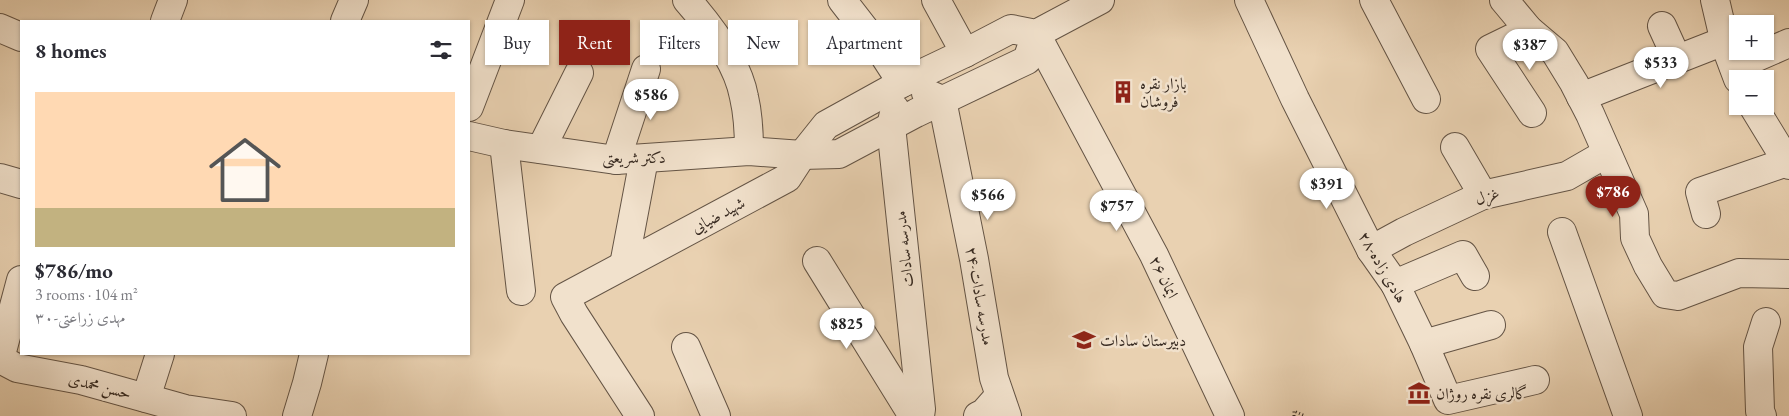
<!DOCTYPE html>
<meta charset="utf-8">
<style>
body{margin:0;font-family:"EB Garamond",Amiri,serif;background:#f7f7f7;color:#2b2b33;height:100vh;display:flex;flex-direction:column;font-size:19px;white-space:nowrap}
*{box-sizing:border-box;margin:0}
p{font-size:16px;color:#7c7c81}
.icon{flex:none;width:28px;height:28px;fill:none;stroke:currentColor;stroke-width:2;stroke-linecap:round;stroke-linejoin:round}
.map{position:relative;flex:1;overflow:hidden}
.details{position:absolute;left:20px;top:20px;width:450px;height:335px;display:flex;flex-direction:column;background:#fff;border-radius:0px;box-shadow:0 1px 4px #0004}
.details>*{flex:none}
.top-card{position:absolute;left:485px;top:20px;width:475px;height:45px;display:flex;gap:10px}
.controls{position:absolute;left:1729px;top:15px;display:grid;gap:10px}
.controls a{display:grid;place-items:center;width:45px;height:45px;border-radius:0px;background:#fff;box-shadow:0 1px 4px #0004;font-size:25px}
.price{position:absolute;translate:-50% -42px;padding:0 11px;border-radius:18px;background:#fff;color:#222;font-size:16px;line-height:32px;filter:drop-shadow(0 1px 2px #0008)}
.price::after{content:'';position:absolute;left:50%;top:30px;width:15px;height:11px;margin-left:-8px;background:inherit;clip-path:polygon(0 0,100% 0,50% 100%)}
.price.selected{background:#8f2418;color:#fff}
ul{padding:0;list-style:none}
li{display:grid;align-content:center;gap:10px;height:265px;padding:0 15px}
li+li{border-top:1px solid #e1e1e2}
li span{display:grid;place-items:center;height:155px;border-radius:0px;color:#555}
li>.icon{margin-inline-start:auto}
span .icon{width:90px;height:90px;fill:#fffc;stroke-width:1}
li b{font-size:21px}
h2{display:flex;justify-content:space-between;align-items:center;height:60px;padding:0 15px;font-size:21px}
.pill{padding:0 18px;border-radius:0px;background:#fff;box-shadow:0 1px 4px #0004;font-size:18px;line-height:45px}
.pill.selected{background:#8f2418;color:#fff}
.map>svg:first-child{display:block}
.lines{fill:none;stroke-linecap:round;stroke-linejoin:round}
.minor-casing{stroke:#645445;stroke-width:30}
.path{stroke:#372a21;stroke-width:3;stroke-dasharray:1 2.5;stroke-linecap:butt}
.minor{stroke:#f1e1cc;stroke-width:28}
.labels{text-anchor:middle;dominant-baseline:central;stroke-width:5;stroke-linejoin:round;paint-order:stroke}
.poi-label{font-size:16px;fill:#372a21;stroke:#f1e1cc;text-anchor:start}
.street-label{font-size:16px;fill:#372a21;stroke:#f1e1cc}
</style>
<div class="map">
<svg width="1789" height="416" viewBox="0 0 1789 416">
<rect width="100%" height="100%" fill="#e9d1b1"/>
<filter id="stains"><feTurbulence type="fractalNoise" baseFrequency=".004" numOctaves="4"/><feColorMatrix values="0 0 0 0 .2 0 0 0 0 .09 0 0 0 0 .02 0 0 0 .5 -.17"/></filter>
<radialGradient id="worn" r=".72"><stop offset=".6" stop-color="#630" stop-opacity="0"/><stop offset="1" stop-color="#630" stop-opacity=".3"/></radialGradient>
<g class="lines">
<defs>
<g id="minor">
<path d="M687 0C709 25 738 63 744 97 748 114 749 133 749 151"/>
<polyline points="842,0 880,49 902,83"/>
<polyline points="936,0 965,53"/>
<polyline points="1249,0 1295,99 1371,250 1395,284 1424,344 1448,400 1535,380"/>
<polyline points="1374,0 1426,99"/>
<polyline points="1504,0 1529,30 1555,52 1574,83 1590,114 1634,214 1635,238 1648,266 1665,294 1678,296 1739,273 1789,274"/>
<polyline points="1715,0 1726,47 1738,79"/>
<polyline points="165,21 173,0"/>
<polyline points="345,21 354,0"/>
<polyline points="1662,26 1677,59"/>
<polyline points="0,28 21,37"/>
<polyline points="1529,30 1490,49 1532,113"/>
<polyline points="1036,34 1154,255 1230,416"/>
<polyline points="1734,67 1789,43"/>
<polyline points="926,93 942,100 974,259 994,378 1007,416"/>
<polyline points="1581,97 1724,41"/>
<polyline points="1753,106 1789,165"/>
<polyline points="469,107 510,0"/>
<polyline points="895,109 891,126 921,409 920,416"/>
<polyline points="469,136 504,144 616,160 749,151 802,155 839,154 916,113 1027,60 1036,34"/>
<polyline points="504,144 521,291"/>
<polyline points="1455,147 1483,195"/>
<polyline points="541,149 579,73"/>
<polyline points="616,160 646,69"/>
<polyline points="0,178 21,184"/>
<polyline points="1706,214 1700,192 1787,162"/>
<polyline points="1562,232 1628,416"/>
<polyline points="1371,250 1404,232 1483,195 1567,176 1607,153"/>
<polyline points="817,261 913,416"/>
<polyline points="624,265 644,159"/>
<polyline points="1395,284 1463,255 1475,276"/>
<polyline points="1424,344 1491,325"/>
<polyline points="686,347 716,416"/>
<polyline points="0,359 17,368 81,380 185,409 232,416"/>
<polyline points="0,359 21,280"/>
<polyline points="146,398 160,354"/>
<polyline points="297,416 307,383 314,354"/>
<polyline points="640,416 574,314 565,297 787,178 802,155 826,125 902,83 965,53 1011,29 1036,34 1100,0"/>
<polyline points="978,416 984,413 999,396"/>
<polyline points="1762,416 1760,411 1758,347 1766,322"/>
</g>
</defs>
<!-- minor casing -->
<use href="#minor" class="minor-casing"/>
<!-- path -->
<polyline class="path" points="1294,416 1294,411 1305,416"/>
<!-- minor -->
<use href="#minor" class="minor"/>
</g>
<!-- icons -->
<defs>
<symbol id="building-bare" viewBox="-9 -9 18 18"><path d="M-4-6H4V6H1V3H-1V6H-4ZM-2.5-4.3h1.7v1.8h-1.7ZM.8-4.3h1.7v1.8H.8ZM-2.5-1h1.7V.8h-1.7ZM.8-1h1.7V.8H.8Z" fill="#8f2418" stroke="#f1e1cc" stroke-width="2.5" paint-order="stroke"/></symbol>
<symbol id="school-bare" viewBox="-9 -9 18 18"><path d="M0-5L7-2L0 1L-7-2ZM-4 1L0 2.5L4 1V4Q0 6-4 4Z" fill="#8f2418" stroke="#f1e1cc" stroke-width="2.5" paint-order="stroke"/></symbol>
<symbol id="museum-bare" viewBox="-9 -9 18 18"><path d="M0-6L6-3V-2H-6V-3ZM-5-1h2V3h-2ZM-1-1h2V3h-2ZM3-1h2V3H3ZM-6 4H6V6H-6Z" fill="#8f2418" stroke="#f1e1cc" stroke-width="2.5" paint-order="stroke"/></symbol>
</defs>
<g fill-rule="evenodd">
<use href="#building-bare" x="1107" y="76" width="32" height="32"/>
<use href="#school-bare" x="1068" y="324" width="32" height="32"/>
<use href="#museum-bare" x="1403" y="377" width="32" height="32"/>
</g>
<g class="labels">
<!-- poi labels -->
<g class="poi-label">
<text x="1140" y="83">بازار نقره<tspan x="1140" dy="18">فروشان</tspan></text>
<text x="1100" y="340">دبیرستان سادات</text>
<text x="1436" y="393">گالری نقره روژان</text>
</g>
<!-- street labels -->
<g class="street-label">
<text x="634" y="157">دکتر شریعتی</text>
<text transform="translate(1487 196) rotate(-18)">غزل</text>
<text transform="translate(718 215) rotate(-28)">شهید ضیایی</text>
<text transform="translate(904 249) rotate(-96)">مدرسه سادات</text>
<text transform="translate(1383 267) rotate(60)">۲۸-هادی زاده</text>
<text transform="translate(1164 277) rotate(64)">۲۶ ایمان</text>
<text transform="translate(980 296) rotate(80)">۲۴-مدرسه سادات</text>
<text transform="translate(100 386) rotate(14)">حسن محمدی</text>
</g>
</g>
<rect width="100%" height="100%" filter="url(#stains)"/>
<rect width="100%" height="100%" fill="url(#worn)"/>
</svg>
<div class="controls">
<a>+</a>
<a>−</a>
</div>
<b class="price" style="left:1530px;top:71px">$387</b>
<b class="price" style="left:1661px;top:89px">$533</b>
<b class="price" style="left:651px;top:121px">$586</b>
<b class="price" style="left:1327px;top:210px">$391</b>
<b class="price selected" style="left:1613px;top:218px">$786</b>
<b class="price" style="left:988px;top:221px">$566</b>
<b class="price" style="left:1117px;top:232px">$757</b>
<b class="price" style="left:847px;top:350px">$825</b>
<div class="top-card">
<a class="pill">Buy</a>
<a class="pill selected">Rent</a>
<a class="pill">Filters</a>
<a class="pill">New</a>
<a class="pill">Apartment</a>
</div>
<section class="details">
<h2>8 homes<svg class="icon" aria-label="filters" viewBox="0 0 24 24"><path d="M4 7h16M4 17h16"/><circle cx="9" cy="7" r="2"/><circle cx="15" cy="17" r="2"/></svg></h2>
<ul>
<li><span style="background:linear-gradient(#ffd9b3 75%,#c2b280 0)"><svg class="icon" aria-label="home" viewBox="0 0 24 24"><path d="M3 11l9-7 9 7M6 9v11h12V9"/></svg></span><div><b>$786/mo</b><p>3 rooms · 104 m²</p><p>۳۰-مهدی زراعتی</p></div></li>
</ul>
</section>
</div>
